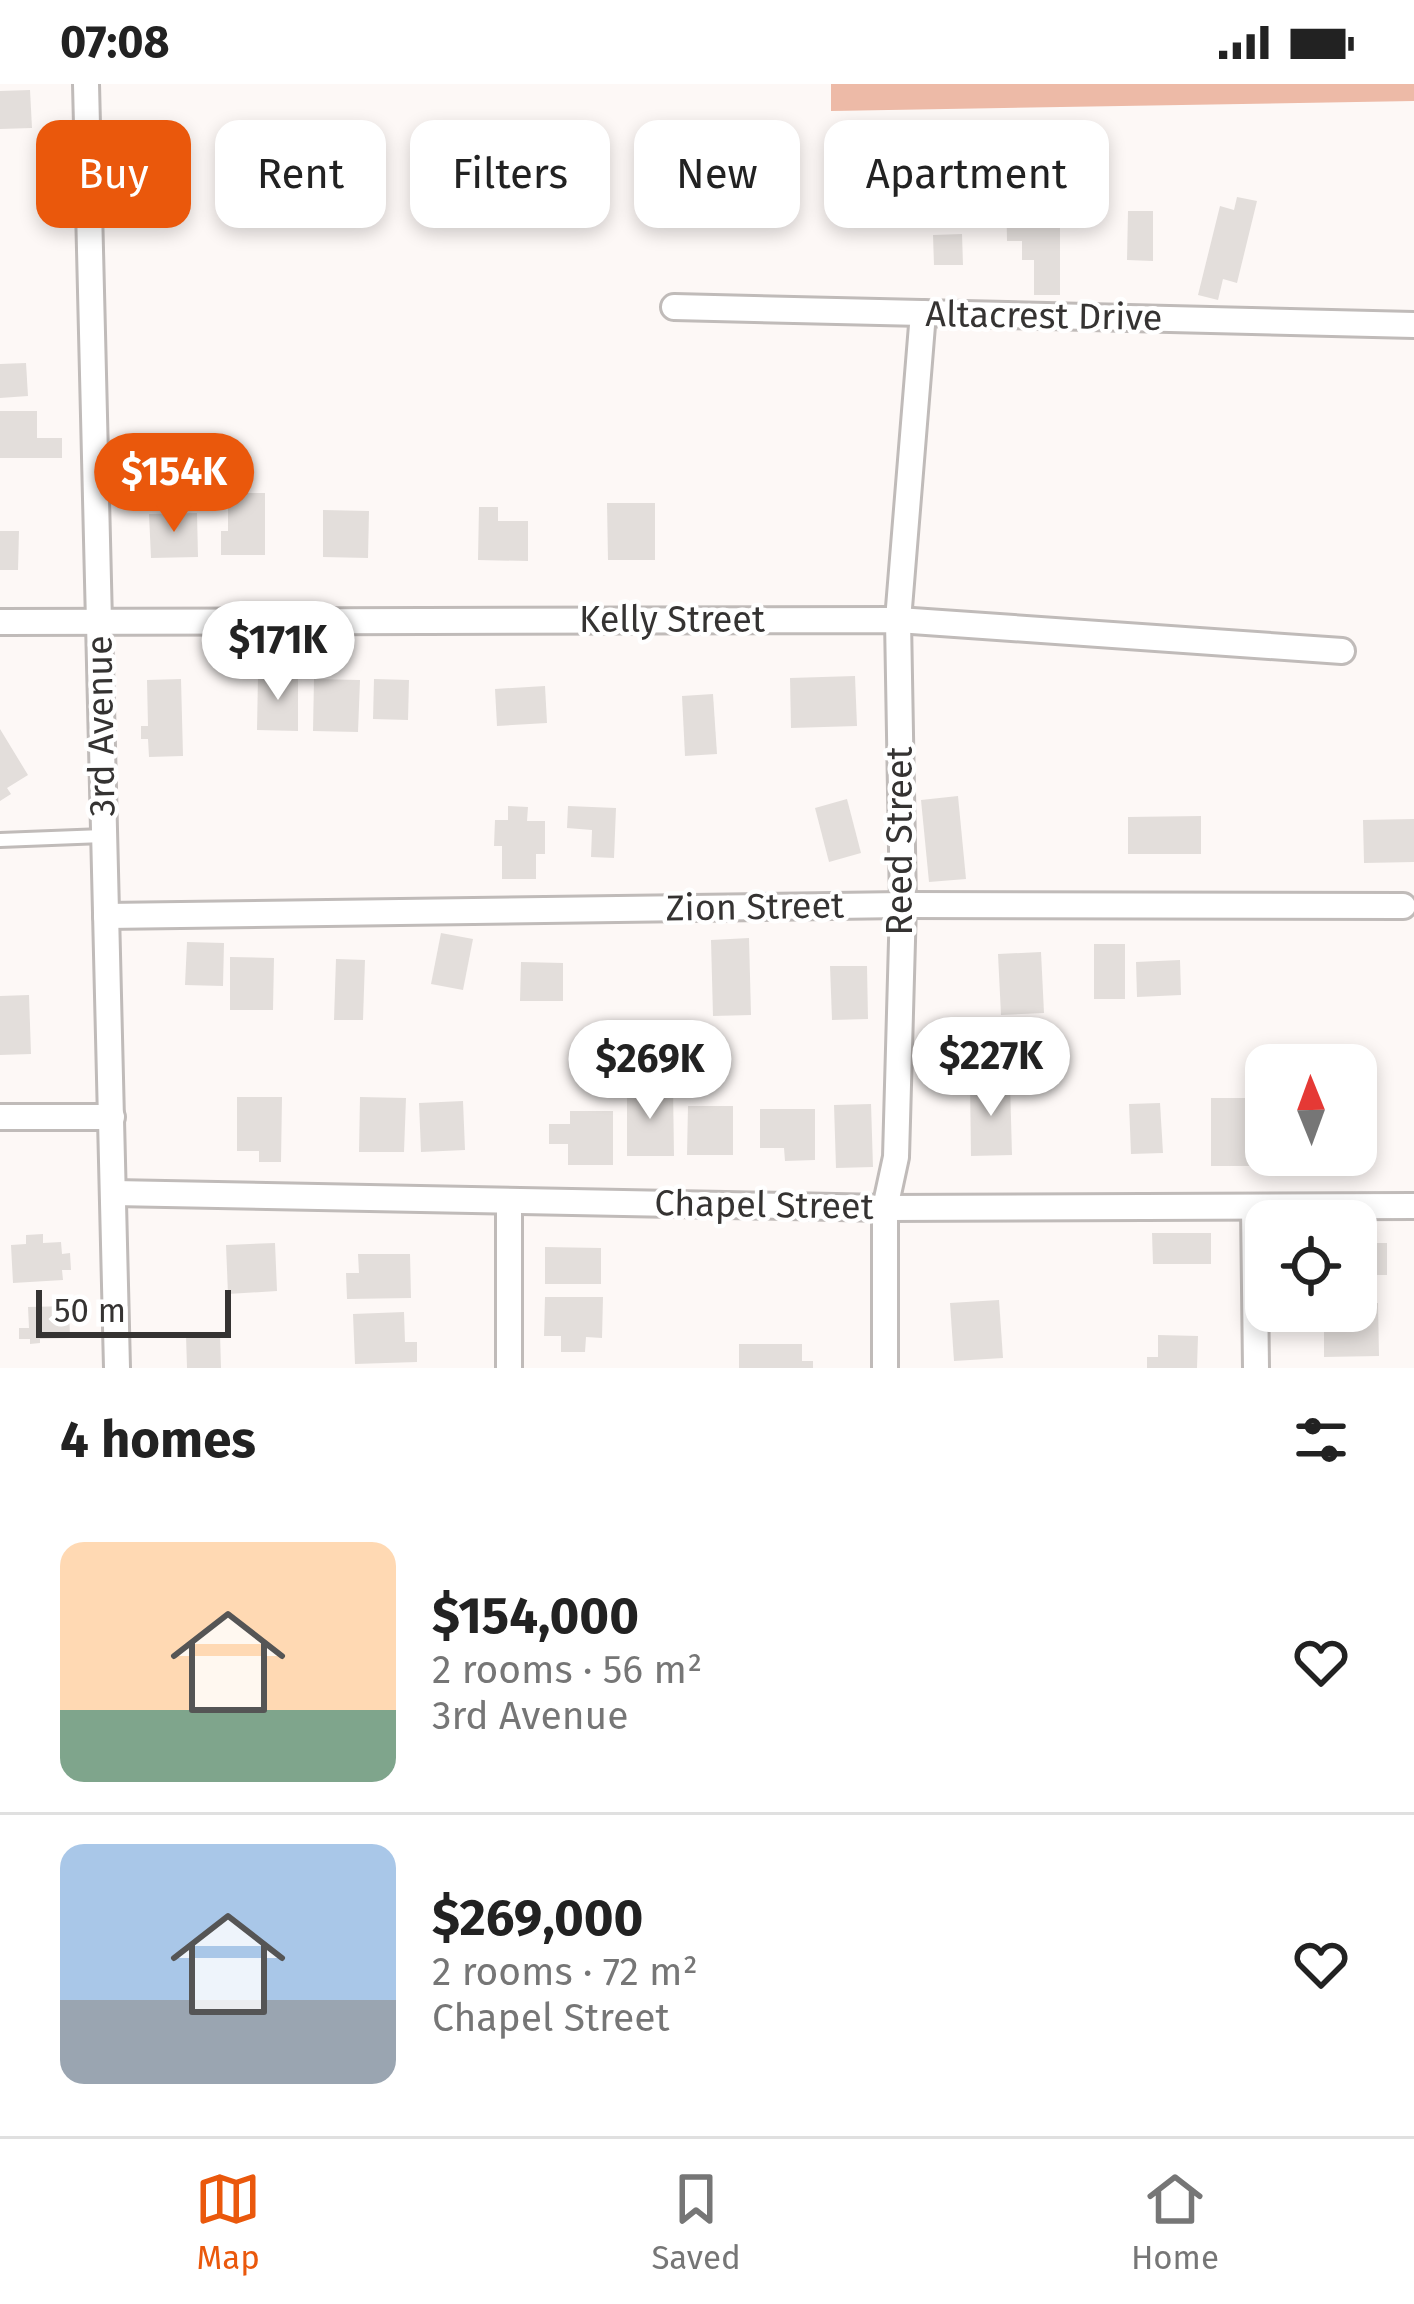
<!DOCTYPE html>
<meta charset="utf-8">
<style>
body{margin:0;font-family:"Fira Sans",sans-serif;background:#f6f6f6;color:#222;height:100vh;display:flex;flex-direction:column;font-size:45px;white-space:nowrap}
*{box-sizing:border-box;margin:0}
p{font-size:39px;color:#767676}
.icon{flex:none;width:66px;height:66px;fill:none;stroke:currentColor;stroke-width:2;stroke-linecap:round;stroke-linejoin:round}
.map{position:relative;height:1284px;overflow:hidden}
.details{display:flex;flex-direction:column;background:#fff;flex:1}
.details>*{flex:none}
.hud{position:absolute;left:36px;top:36px;width:1344px;height:108px;display:flex;gap:24px}
.needle{width:78px;rotate:359deg}
.controls{position:absolute;left:1245px;top:960px;display:grid;gap:24px}
.controls a{display:grid;place-items:center;width:132px;height:132px;border-radius:24px;background:#fff;box-shadow:0 6px 18px #0003;font-size:60px}
.scale{position:absolute;left:36px;bottom:30px;width:195px;box-sizing:border-box;padding-left:12px;border:6px solid #353332;border-top:0;font-size:33px;line-height:42px;white-space:nowrap;color:#353332;-webkit-text-stroke:9px #fff;paint-order:stroke}
.price{position:absolute;translate:-50% -102px;padding:0 27px;border-radius:42px;background:#fff;color:#222;font-size:39px;line-height:78px;filter:drop-shadow(0 3px 6px #0008)}
.price::after{content:'';position:absolute;left:50%;top:72px;width:36px;height:27px;margin-left:-18px;background:inherit;clip-path:polygon(0 0,100% 0,50% 100%)}
.price.selected{background:#ea580c;color:#fff}
ul{padding:0;list-style:none}
li{display:flex;align-items:center;gap:36px;height:300px;padding:0 60px}
li+li{border-top:3px solid #e0e0e0}
li span{display:grid;place-items:center;flex:none;width:336px;height:240px;border-radius:24px;color:#555}
li>.icon{margin-inline-start:auto}
span .icon{width:144px;height:144px;fill:#fffc;stroke-width:1}
li b{font-size:51px}
h2{display:flex;justify-content:space-between;align-items:center;height:144px;padding:0 60px;font-size:51px}
.pill{padding:0 42px;border-radius:24px;background:#fff;box-shadow:0 6px 18px #0003;font-size:42px;line-height:108px}
.pill.selected{background:#ea580c;color:#fff}
.status{display:flex;justify-content:space-between;align-items:center;height:84px;padding:0 60px;background:#fff;direction:ltr}
.status svg{height:33px;fill:currentColor}
.dock{display:flex;justify-content:space-around;align-items:center;height:168px;border-top:3px solid #e0e0e0;background:#fff;font-size:33px;color:#767676}
.dock a{display:grid;justify-items:center;gap:6px}
.dock .selected{color:#ea580c}
.map>svg:first-child{display:block}
.green{fill:#edbaa7}
.building{fill:#e3dedb}
.lines{fill:none;stroke-linecap:round;stroke-linejoin:round}
.lane-casing{stroke:#c0bbb9;stroke-width:18}
.street-casing{stroke:#c0bbb9;stroke-width:30}
.lane{stroke:#fff;stroke-width:12}
.street{stroke:#fff;stroke-width:24}
.labels{text-anchor:middle;dominant-baseline:central;stroke-width:9;stroke-linejoin:round;paint-order:stroke}
.street-label{font-size:36px;fill:#353332;stroke:#fff}
</style>
<div class="status"><b>07:08</b><svg viewBox="0 0 49 12"><path d="M0 12V9h3v3zM5 12V6h3v6zM10 12V3h3v9zM15 12V0h3v12zM26 1h20v11H26zM47 4h2v5h-2z"/></svg></div>
<div class="map">
<svg width="1414" height="1284" viewBox="0 0 1414 1284">
<rect width="100%" height="100%" fill="#fdf8f6"/>
<!-- green -->
<polygon class="green" points="831,0 1414,0 1414,17 831,27"/>
<!-- building -->
<g class="building">
<polygon points="30,6 32,44 0,45 0,7"/>
<polygon points="1006,103 1060,103 1060,211 1034,211 1034,176 1022,176 1022,157 1007,157"/>
<polygon points="1237,113 1257,117 1237,199 1223,195 1218,216 1198,211 1220,122 1234,126"/>
<polygon points="1128,127 1153,127 1153,177 1127,176"/>
<polygon points="962,150 963,181 934,181 933,151"/>
<polygon points="26,279 28,312 0,314 0,280"/>
<polygon points="0,327 37,327 37,354 62,354 62,374 0,374"/>
<polygon points="228,409 265,409 265,471 221,471 221,447 228,447"/>
<polygon points="607,419 655,419 655,476 608,476"/>
<polygon points="479,423 498,423 498,437 528,437 528,477 478,476"/>
<polygon points="323,426 369,427 368,474 323,473"/>
<polygon points="197,429 198,473 151,474 149,430"/>
<polygon points="0,447 19,447 18,486 0,486"/>
<polygon points="258,591 298,592 298,647 257,646"/>
<polygon points="855,592 857,642 791,644 790,594"/>
<polygon points="181,595 183,672 149,673 148,655 141,655 141,642 148,642 147,596"/>
<polygon points="314,595 360,596 358,648 313,647"/>
<polygon points="374,595 409,596 408,636 373,635"/>
<polygon points="545,602 547,639 497,642 495,605"/>
<polygon points="713,610 717,670 685,672 682,612"/>
<polygon points="0,645 28,691 7,704 11,710 0,717"/>
<polygon points="958,712 966,795 929,798 921,716"/>
<polygon points="847,715 861,769 829,778 815,724"/>
<polygon points="508,722 528,723 527,737 545,737 545,770 536,770 536,795 502,795 502,762 494,762 495,736 508,736"/>
<polygon points="568,722 616,724 614,774 591,773 592,746 567,744"/>
<polygon points="1201,732 1201,770 1128,770 1128,733"/>
<polygon points="1414,735 1414,778 1364,779 1363,736"/>
<polygon points="441,849 473,855 463,906 431,900"/>
<polygon points="749,854 751,931 713,932 711,856"/>
<polygon points="187,858 224,859 223,902 185,901"/>
<rect x="1094" y="860" width="31" height="55"/>
<polygon points="1041,868 1044,929 1001,931 998,870"/>
<polygon points="230,873 274,874 273,926 230,926"/>
<polygon points="336,875 365,876 363,936 334,936"/>
<polygon points="1180,876 1181,911 1137,913 1136,878"/>
<polygon points="521,878 563,879 563,917 520,917"/>
<polygon points="830,882 867,882 868,935 832,936"/>
<polygon points="29,911 31,970 0,971 0,912"/>
<polygon points="970,999 1010,999 1012,1071 971,1072"/>
<polygon points="627,1003 673,1003 674,1072 627,1072"/>
<polygon points="237,1013 282,1013 281,1078 259,1078 259,1067 237,1067"/>
<polygon points="360,1013 406,1014 404,1068 359,1068"/>
<rect x="1211" y="1014" width="42" height="68"/>
<polygon points="463,1017 465,1066 421,1068 419,1019"/>
<polygon points="1160,1019 1163,1069 1131,1070 1129,1020"/>
<polygon points="871,1020 873,1083 836,1084 834,1021"/>
<polygon points="688,1022 733,1022 733,1071 687,1071"/>
<polygon points="760,1025 815,1025 815,1076 785,1077 784,1064 760,1064"/>
<polygon points="570,1027 613,1027 613,1081 568,1081 568,1060 549,1060 549,1040 570,1040"/>
<polygon points="1152,1149 1211,1149 1211,1180 1153,1180"/>
<polygon points="43,1150 43,1159 61,1158 62,1170 70,1169 71,1186 62,1186 63,1196 13,1199 11,1161 26,1160 26,1151"/>
<polygon points="275,1159 277,1207 228,1210 226,1161"/>
<rect x="1356" y="1159" width="31" height="32"/>
<polygon points="545,1163 601,1164 601,1200 545,1200"/>
<polygon points="358,1170 410,1170 411,1214 347,1215 346,1189 359,1189"/>
<polygon points="545,1213 603,1213 602,1254 586,1253 585,1268 561,1268 561,1252 544,1252"/>
<polygon points="999,1216 1003,1274 954,1277 950,1219"/>
<polygon points="1378,1219 1379,1272 1324,1273 1324,1247 1313,1248 1313,1227 1356,1227 1356,1220"/>
<polygon points="69,1222 70,1254 40,1255 40,1259 30,1260 30,1255 19,1255 19,1244 29,1244 28,1223"/>
<polygon points="404,1228 405,1258 417,1258 417,1278 355,1280 353,1230"/>
<polygon points="220,1250 221,1284 187,1284 186,1251"/>
<polygon points="1158,1251 1198,1252 1197,1284 1147,1284 1147,1273 1158,1273"/>
<polygon points="739,1260 802,1260 802,1277 813,1277 813,1284 739,1284"/>
</g>
<g class="lines">
<defs>
<polyline id="lane" points="0,756 103,752"/>
<g id="street">
<polyline points="86,0 117,1284"/>
<polyline points="674,223 1414,241"/>
<polyline points="0,538 898,536 1342,567"/>
<polyline points="106,832 903,821 1403,822"/>
<polyline points="0,1033 112,1033"/>
<polyline points="114,1109 885,1124 1414,1122"/>
<polyline points="1254,1124 1256,1284"/>
<polyline points="509,1284 509,1117"/>
<polyline points="885,1284 885,1124 896,1073 903,821 898,536 923,229"/>
</g>
</defs>
<!-- lane casing -->
<use href="#lane" class="lane-casing"/>
<!-- street casing -->
<use href="#street" class="street-casing"/>
<!-- lane -->
<use href="#lane" class="lane"/>
<!-- street -->
<use href="#street" class="street"/>
</g>
<g class="labels">
<!-- street labels -->
<g class="street-label">
<text transform="translate(1044 232) rotate(1)">Altacrest Drive</text>
<text x="672" y="536">Kelly Street</text>
<text transform="translate(101 642) rotate(-91)">3rd Avenue</text>
<text transform="translate(900 757) rotate(-90)">Reed Street</text>
<text transform="translate(755 823) rotate(-1)">Zion Street</text>
<text transform="translate(764 1121) rotate(1)">Chapel Street</text>
</g>
</g>
</svg>
<div class="controls">
<a><svg class="needle" viewBox="-14 -14 28 28"><path d="M0-13l5 13h-10z" fill="#e53935"/><path d="M0 13l5-13h-10z" fill="#767676"/></svg></a>
<a><svg class="icon" aria-label="locate" viewBox="0 0 24 24"><circle cx="12" cy="12" r="6"/><path d="M12 2v4M12 18v4M2 12h4M18 12h4"/></svg></a>
</div>
<div class="scale">50 m</div>
<b class="price selected" style="left:174px;top:451px">$154K</b>
<b class="price" style="left:278px;top:619px">$171K</b>
<b class="price" style="left:991px;top:1035px">$227K</b>
<b class="price" style="left:650px;top:1038px">$269K</b>
<div class="hud">
<a class="pill selected">Buy</a>
<a class="pill">Rent</a>
<a class="pill">Filters</a>
<a class="pill">New</a>
<a class="pill">Apartment</a>
</div>
</div>
<section class="details">
<h2>4 homes<svg class="icon" aria-label="filters" viewBox="0 0 24 24"><path d="M4 7h16M4 17h16"/><circle cx="9" cy="7" r="2"/><circle cx="15" cy="17" r="2"/></svg></h2>
<ul>
<li><span style="background:linear-gradient(#ffd9b3 70%,#7fa58c 0)"><svg class="icon" aria-label="home" viewBox="0 0 24 24"><path d="M3 11l9-7 9 7M6 9v11h12V9"/></svg></span><div><b>$154,000</b><p>2 rooms · 56 m²</p><p>3rd Avenue</p></div><svg class="icon" aria-label="heart" viewBox="0 0 24 24"><path d="M12 20l-8-8c-3-5 5-10 8-4 3-6 11-1 8 4z"/></svg></li>
<li><span style="background:linear-gradient(#a9c7e8 65%,#9aa5b1 0)"><svg class="icon" aria-label="home" viewBox="0 0 24 24"><path d="M3 11l9-7 9 7M6 9v11h12V9"/></svg></span><div><b>$269,000</b><p>2 rooms · 72 m²</p><p>Chapel Street</p></div><svg class="icon" aria-label="heart" viewBox="0 0 24 24"><path d="M12 20l-8-8c-3-5 5-10 8-4 3-6 11-1 8 4z"/></svg></li>
</ul>
</section>
<nav class="dock">
<a class="selected"><svg class="icon" aria-label="map" viewBox="0 0 24 24"><path d="M3 6l6-2 6 2 6-2v14l-6 2-6-2-6 2zM9 4v14M15 6v14"/></svg>Map</a>
<a><svg class="icon" aria-label="saved" viewBox="0 0 24 24"><path d="M7 4h10v16l-5-4-5 4z"/></svg>Saved</a>
<a><svg class="icon" aria-label="home" viewBox="0 0 24 24"><path d="M3 11l9-7 9 7M6 9v11h12V9"/></svg>Home</a>
</nav>
